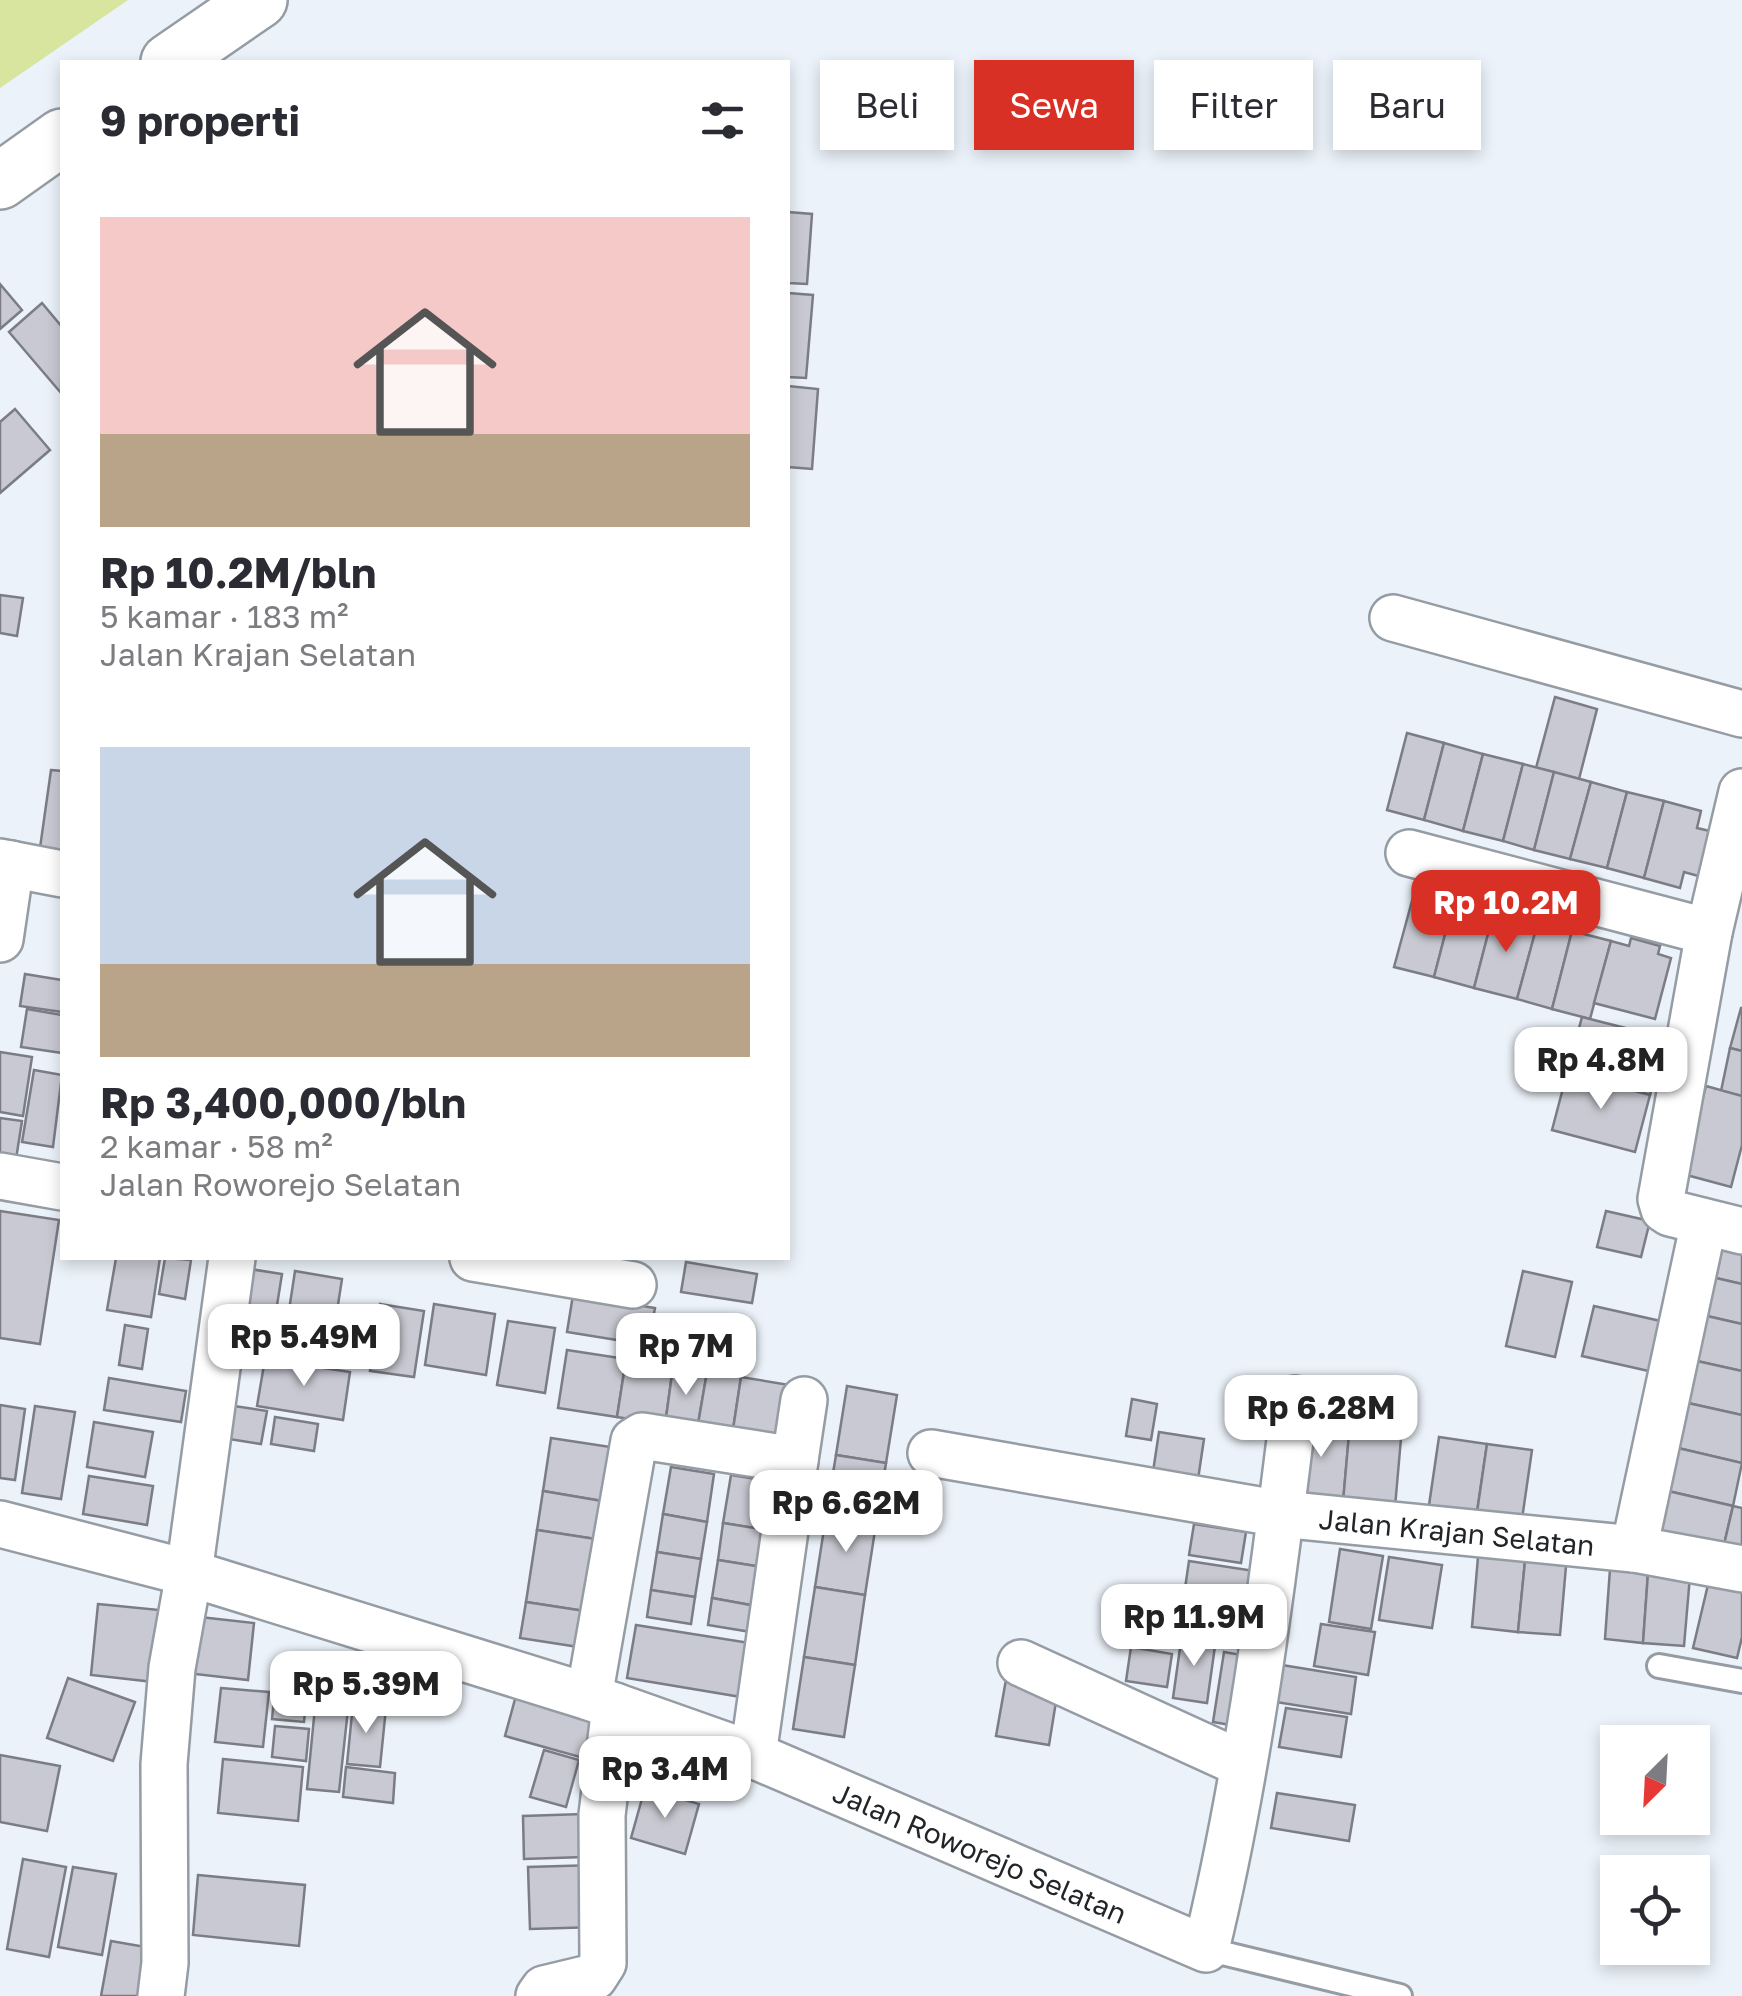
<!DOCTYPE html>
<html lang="id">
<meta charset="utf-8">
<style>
body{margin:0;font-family:"Golos Text",sans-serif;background:#f7f7f7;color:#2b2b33;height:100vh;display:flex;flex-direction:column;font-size:38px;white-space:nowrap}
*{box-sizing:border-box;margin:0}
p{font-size:32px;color:#7c7c81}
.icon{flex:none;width:55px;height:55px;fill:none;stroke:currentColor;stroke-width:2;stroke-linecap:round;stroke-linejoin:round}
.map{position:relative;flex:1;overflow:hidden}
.sheet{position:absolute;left:60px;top:60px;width:730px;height:1200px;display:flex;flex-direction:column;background:#fff;border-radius:0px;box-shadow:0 5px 15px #0003}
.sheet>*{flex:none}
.hud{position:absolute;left:820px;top:60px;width:770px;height:90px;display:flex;gap:20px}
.needle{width:65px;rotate:204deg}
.fabs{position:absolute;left:1600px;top:1725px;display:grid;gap:20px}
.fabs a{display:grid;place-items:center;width:110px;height:110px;border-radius:0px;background:#fff;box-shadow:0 5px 15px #0003;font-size:50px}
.price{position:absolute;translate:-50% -85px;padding:0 22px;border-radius:20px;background:#fff;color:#222;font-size:32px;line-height:65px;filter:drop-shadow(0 2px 5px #0008)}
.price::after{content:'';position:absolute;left:50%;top:60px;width:30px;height:22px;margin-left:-15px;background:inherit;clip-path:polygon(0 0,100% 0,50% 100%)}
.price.current{background:#d93025;color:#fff}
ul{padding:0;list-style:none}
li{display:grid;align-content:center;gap:20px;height:530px;padding:0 40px}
li span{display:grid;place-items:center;height:310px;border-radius:0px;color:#555}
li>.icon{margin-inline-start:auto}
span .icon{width:180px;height:180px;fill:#fffc;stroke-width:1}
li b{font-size:42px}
h2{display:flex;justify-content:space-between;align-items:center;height:120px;padding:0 40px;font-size:42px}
.pill{padding:0 35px;border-radius:0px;background:#fff;box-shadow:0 5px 15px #0003;font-size:35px;line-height:90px}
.pill.current{background:#d93025;color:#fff}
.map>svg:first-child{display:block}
.green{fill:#d7e59f}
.building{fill:#c8c9d2;stroke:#7b7c85;stroke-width:2.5}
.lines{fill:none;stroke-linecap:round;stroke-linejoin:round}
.service-casing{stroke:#959ca3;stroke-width:28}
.minor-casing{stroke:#959ca3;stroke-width:50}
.primary-casing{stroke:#959ca3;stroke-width:60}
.service{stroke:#fff;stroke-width:22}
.minor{stroke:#fff;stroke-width:45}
.primary{stroke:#fff;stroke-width:55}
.labels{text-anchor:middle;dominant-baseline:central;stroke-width:8;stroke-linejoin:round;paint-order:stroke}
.street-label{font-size:28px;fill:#222528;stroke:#fff}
</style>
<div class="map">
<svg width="1742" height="1996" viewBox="0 0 1742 1996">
<rect width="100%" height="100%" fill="#ebf2f9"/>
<!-- green -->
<polygon class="green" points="0,0 128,0 0,88"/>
<!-- building -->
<g class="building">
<polygon points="788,212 812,214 807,284 788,283"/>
<polygon points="0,284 22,310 0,329"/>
<polygon points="788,293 813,295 806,378 788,377"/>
<polygon points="42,303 62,327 61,393 9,332"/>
<polygon points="788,386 818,389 812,469 788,467"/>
<polygon points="15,409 50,450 0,493 0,422"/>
<polygon points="0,595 23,598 17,636 0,633"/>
<polygon points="1555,697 1597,709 1579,779 1536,768"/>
<polygon points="1407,733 1444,743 1424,820 1387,810"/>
<polygon points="1444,743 1483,754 1463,831 1424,820"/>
<polygon points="1483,754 1523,764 1503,841 1463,831"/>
<polygon points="1523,764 1554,772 1534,850 1503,841"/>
<polygon points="51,770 62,771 62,858 39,855"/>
<polygon points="1554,772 1591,782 1570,859 1534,850"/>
<polygon points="1591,782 1627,792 1607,868 1570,859"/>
<polygon points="1627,792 1664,801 1644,878 1607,868"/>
<polygon points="1664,801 1701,811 1697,828 1714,832 1702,877 1684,872 1680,888 1644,878"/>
<polygon points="1415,890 1454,900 1434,977 1394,967"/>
<polygon points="1454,900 1494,911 1474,988 1434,977"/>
<polygon points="1494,911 1538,922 1517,999 1474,988"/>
<polygon points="1538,922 1572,931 1552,1009 1517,999"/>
<polygon points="1572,931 1611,941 1590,1019 1552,1009"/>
<polygon points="1631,938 1660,946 1658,954 1671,958 1655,1019 1594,1003 1611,941 1629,946"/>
<polygon points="25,974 62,980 62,1012 20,1006"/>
<polygon points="1741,1008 1742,1008 1742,1051 1730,1048"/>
<polygon points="27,1009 62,1015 62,1053 21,1047"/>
<polygon points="1582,1017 1665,1038 1650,1095 1567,1073"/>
<polygon points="1730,1048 1742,1051 1742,1096 1721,1091"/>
<polygon points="0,1052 32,1057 23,1116 0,1112"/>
<polygon points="34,1070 62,1075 53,1147 22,1142"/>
<polygon points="1567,1073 1650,1095 1635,1152 1552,1130"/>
<polygon points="1706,1086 1742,1096 1742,1145 1731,1187 1683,1174"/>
<polygon points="0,1118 22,1121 16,1159 0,1157"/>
<polygon points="0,1211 59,1220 40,1344 0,1338"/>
<polygon points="1606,1211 1650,1221 1641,1257 1597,1247"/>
<polygon points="1725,1234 1742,1238 1742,1284 1716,1278"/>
<polygon points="116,1258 160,1258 151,1317 107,1310"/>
<polygon points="165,1258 191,1260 185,1299 159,1294"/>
<polygon points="686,1262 757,1274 752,1303 681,1292"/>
<polygon points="250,1269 282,1274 271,1343 240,1338"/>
<polygon points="295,1271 342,1279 331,1350 284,1343"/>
<polygon points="1523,1271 1572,1282 1555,1357 1506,1346"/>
<polygon points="1716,1278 1742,1284 1742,1324 1707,1316"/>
<polygon points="573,1295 655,1308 648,1345 567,1332"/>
<polygon points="380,1304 424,1311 414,1377 370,1371"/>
<polygon points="434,1304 495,1314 486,1375 425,1365"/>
<polygon points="1594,1306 1665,1322 1653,1372 1582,1356"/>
<polygon points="1707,1316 1742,1324 1742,1371 1697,1361"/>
<polygon points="508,1321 555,1328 545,1393 497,1385"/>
<polygon points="125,1325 148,1329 142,1369 119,1365"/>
<polygon points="567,1350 626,1359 617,1417 558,1408"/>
<polygon points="265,1359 350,1372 343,1420 257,1406"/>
<polygon points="626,1359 673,1367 665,1425 617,1417"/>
<polygon points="1697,1361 1742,1371 1742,1415 1688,1403"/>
<polygon points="673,1367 707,1372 697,1430 665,1425"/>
<polygon points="707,1372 741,1377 732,1436 697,1430"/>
<polygon points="741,1377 795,1386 786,1445 732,1436"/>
<polygon points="109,1378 186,1391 181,1422 104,1410"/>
<polygon points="847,1386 897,1395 886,1463 836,1455"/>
<polygon points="1132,1399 1157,1404 1151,1440 1126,1436"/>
<polygon points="1688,1403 1742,1415 1742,1463 1678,1448"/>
<polygon points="0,1405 25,1409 15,1480 0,1478"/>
<polygon points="35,1406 75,1412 61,1499 22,1493"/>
<polygon points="234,1406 267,1411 261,1444 229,1439"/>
<polygon points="275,1417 318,1424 314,1451 271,1444"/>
<polygon points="1299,1418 1350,1423 1343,1502 1292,1498"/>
<polygon points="94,1422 153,1432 145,1477 87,1467"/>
<polygon points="1350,1423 1402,1427 1395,1507 1343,1502"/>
<polygon points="1159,1432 1204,1439 1197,1486 1152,1478"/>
<polygon points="1439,1437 1487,1444 1476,1519 1428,1512"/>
<polygon points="551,1438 617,1448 608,1502 543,1491"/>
<polygon points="1487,1444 1532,1450 1521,1526 1476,1519"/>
<polygon points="1678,1448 1742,1463 1733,1506 1668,1491"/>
<polygon points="836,1455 886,1463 876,1524 826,1516"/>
<polygon points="671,1467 714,1474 707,1522 663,1514"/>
<polygon points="731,1475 775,1482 767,1530 723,1523"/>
<polygon points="89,1476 153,1486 147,1525 83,1514"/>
<polygon points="543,1491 608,1502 602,1540 537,1530"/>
<polygon points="1668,1491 1733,1506 1723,1549 1658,1534"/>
<polygon points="1733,1506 1742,1508 1742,1553 1723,1549"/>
<polygon points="663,1514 707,1522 701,1559 657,1552"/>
<polygon points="826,1516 876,1524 865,1595 815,1587"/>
<polygon points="723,1523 767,1530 762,1567 718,1560"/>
<polygon points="1194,1524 1246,1532 1241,1563 1189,1555"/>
<polygon points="537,1530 602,1540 591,1612 526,1602"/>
<polygon points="1340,1549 1383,1556 1371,1629 1329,1622"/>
<polygon points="657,1552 701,1559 695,1597 651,1590"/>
<polygon points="1389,1557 1442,1565 1432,1628 1379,1620"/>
<polygon points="1478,1557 1525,1561 1518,1632 1472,1627"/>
<polygon points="718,1560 762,1567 756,1606 712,1598"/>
<polygon points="1189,1561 1261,1572 1256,1607 1184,1595"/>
<polygon points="1525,1561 1566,1566 1560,1635 1518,1632"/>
<polygon points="1610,1569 1648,1573 1643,1643 1605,1639"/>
<polygon points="1711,1572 1742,1579 1742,1637 1737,1658 1693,1648"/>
<polygon points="1648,1573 1690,1576 1684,1646 1643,1643"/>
<polygon points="815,1587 865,1595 855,1665 804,1657"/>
<polygon points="651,1590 695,1597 691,1624 647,1617"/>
<polygon points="712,1598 756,1606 751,1632 708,1625"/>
<polygon points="1146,1600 1179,1605 1173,1646 1140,1641"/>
<polygon points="526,1602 591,1612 585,1648 520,1638"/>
<polygon points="98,1604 170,1611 163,1683 91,1675"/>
<polygon points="1193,1606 1251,1615 1247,1641 1189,1631"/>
<polygon points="200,1617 254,1623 248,1680 195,1674"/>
<polygon points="1321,1624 1375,1632 1368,1675 1314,1666"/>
<polygon points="636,1625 756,1644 747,1698 627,1678"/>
<polygon points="1182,1634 1216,1639 1207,1703 1173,1698"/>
<polygon points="1131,1647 1172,1654 1167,1687 1126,1681"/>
<polygon points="1224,1652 1253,1657 1242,1727 1213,1722"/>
<polygon points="804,1657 855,1665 844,1737 793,1729"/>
<polygon points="1282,1665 1356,1677 1351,1714 1276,1702"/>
<polygon points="1007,1674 1059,1683 1049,1745 996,1736"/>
<polygon points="68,1678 135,1702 113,1761 47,1738"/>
<polygon points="221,1688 269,1692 263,1747 215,1742"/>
<polygon points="518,1688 601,1712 587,1759 505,1736"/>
<polygon points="275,1689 307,1692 304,1722 272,1719"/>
<polygon points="316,1697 349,1700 339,1792 307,1789"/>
<polygon points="353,1704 386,1708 380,1767 347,1764"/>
<polygon points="1286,1708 1347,1717 1341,1757 1279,1747"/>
<polygon points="275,1726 309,1729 306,1761 272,1757"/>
<polygon points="544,1750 579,1760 566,1807 530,1797"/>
<polygon points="0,1755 60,1766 47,1831 0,1822"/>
<polygon points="223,1759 303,1767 298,1821 218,1813"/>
<polygon points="346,1767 395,1773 393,1803 343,1797"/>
<polygon points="645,1788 699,1804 685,1854 631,1838"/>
<polygon points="1277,1793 1355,1805 1349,1841 1271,1828"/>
<polygon points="583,1814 584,1857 524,1859 523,1816"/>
<polygon points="23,1859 66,1867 49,1957 7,1949"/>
<polygon points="596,1865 597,1927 530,1929 528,1867"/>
<polygon points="73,1867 116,1874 102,1955 58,1947"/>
<polygon points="198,1875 305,1885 299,1946 193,1935"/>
<polygon points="111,1941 157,1949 149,1996 101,1996"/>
</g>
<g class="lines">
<defs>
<g id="service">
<polyline points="1659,1666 1742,1681"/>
<polyline points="1206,1949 1400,1996"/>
</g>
<g id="minor">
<polyline points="1393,618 1742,714"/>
<polyline points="1742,792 1709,932 1661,1199 1664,1209 1670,1213 1742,1231"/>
<polyline points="1409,853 1709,932"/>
<polyline points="0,862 62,874"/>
<polyline points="0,939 11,864"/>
<polyline points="0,1176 62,1187"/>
<polyline points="473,1258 633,1285"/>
<path id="s1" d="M931 1453 1281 1514 1634 1549 1742 1569"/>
<polyline points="795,1460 804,1400"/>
<path id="s2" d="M0 1524 189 1573 589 1697 753 1755 1206 1949C1249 1772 1273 1580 1295 1399"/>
<polyline points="1634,1549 1704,1222"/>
<polyline points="1021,1663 1242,1764"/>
<polyline points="589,1697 634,1441 642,1436 795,1460 753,1755"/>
<polyline points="161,1996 165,1963 164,1764 172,1668 189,1573 232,1258"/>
<polyline points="539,1996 544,1989 594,1977 603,1963 602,1815 615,1706"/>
</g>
<g id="primary">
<polyline points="169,62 259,0"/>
<polyline points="0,181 62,137"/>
</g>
</defs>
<!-- service casing -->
<use href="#service" class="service-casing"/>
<!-- minor casing -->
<use href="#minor" class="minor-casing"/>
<!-- primary casing -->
<use href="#primary" class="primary-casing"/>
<!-- service -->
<use href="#service" class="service"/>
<!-- minor -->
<use href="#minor" class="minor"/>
<!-- primary -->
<use href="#primary" class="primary"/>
</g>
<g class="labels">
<!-- street labels -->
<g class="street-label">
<text stroke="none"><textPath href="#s1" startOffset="532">Jalan Krajan Selatan</textPath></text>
<text stroke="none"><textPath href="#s2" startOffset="1035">Jalan Roworejo Selatan</textPath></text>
</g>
</g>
</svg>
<div class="fabs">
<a><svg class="needle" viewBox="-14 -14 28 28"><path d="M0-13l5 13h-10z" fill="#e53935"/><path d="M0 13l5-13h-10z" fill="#7c7c81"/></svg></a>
<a><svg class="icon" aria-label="locate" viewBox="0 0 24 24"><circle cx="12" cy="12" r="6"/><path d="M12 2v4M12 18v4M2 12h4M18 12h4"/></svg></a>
</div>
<b class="price current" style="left:1506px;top:955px">Rp 10.2M</b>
<b class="price" style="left:1601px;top:1112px">Rp 4.8M</b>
<b class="price" style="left:304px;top:1389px">Rp 5.49M</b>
<b class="price" style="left:686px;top:1398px">Rp 7M</b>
<b class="price" style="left:1321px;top:1460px">Rp 6.28M</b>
<b class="price" style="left:846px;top:1555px">Rp 6.62M</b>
<b class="price" style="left:1194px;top:1669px">Rp 11.9M</b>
<b class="price" style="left:366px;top:1736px">Rp 5.39M</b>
<b class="price" style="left:665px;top:1821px">Rp 3.4M</b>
<div class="hud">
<a class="pill">Beli</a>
<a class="pill current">Sewa</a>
<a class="pill">Filter</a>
<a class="pill">Baru</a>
</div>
<section class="sheet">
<h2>9 properti<svg class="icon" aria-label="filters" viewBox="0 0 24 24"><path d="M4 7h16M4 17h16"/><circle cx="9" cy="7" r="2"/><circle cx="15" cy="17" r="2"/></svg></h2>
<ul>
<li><span style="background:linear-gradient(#f6c9c9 70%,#b9a48a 0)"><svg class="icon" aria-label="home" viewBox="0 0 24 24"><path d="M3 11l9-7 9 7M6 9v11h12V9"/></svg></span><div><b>Rp 10.2M/bln</b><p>5 kamar · 183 m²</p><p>Jalan Krajan Selatan</p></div></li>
<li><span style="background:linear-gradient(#c9d6e8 70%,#b9a48a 0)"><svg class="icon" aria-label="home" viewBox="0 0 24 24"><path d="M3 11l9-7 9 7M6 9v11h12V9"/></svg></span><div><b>Rp 3,400,000/bln</b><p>2 kamar · 58 m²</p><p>Jalan Roworejo Selatan</p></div></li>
</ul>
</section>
</div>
